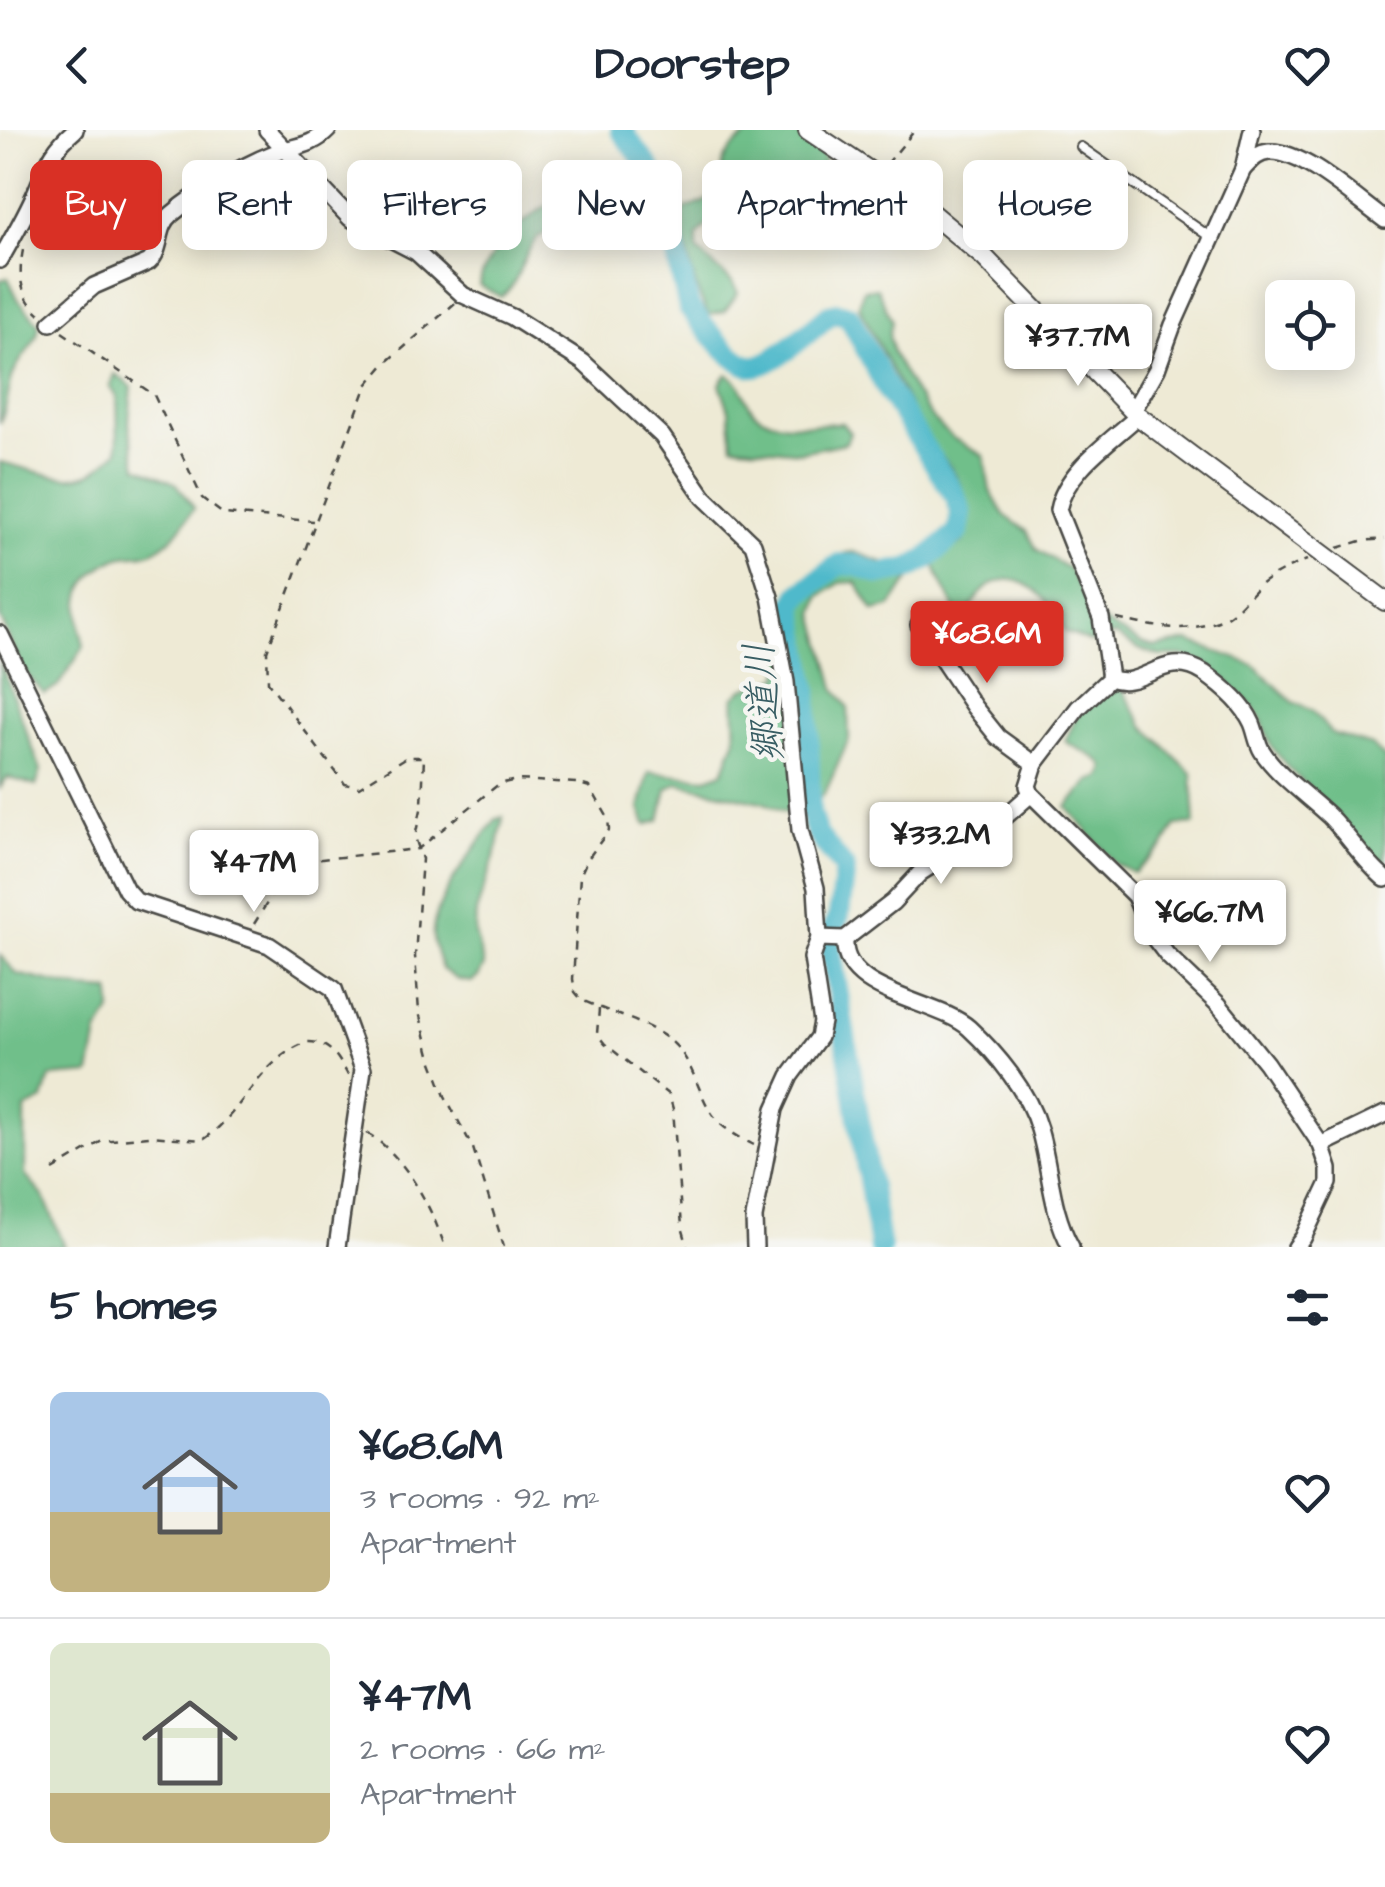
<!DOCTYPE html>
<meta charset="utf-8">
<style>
body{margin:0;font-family:"Architects Daughter","Klee One",sans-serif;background:#f6f6f7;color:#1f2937;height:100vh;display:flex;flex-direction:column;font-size:38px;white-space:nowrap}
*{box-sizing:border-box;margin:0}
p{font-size:32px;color:#747a83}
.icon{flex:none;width:55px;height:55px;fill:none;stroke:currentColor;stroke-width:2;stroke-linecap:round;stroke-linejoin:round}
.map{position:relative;height:1117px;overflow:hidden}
.details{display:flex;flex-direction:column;background:#fff;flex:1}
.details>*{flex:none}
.guide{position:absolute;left:30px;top:30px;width:1325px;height:90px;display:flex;gap:20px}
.buttons{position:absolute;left:1265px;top:150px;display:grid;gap:20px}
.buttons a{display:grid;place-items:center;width:90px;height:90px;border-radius:15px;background:#fff;box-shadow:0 5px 25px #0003;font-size:50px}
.price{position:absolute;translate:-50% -85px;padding:0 22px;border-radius:10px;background:#fff;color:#222;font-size:32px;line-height:65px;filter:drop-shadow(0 2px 5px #0008)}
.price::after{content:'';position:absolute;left:50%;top:60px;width:30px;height:22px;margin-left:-15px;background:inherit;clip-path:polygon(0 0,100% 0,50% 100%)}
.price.active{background:#d93025;color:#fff}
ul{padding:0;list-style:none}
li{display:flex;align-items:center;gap:30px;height:250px;padding:0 50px}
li+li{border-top:2px solid #e0e1e3}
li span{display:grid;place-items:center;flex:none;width:280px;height:200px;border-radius:15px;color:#555}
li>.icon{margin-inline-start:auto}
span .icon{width:120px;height:120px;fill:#fffc;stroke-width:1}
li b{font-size:42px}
h2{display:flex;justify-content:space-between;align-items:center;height:120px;padding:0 50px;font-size:42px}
.tag{padding:0 35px;border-radius:15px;background:#fff;box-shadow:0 5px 25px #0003;font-size:35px;line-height:90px}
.tag.active{background:#d93025;color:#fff}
header{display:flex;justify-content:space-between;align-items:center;height:130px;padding:0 50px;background:#fff;font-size:45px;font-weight:700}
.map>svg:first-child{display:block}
.forest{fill:#70bf8a;stroke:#4e755a;stroke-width:2.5}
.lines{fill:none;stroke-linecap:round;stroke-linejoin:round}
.river{stroke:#4fb9cb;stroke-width:22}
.service-casing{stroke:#484844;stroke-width:12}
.minor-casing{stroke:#484844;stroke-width:20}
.tertiary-casing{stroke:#484844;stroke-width:22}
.path{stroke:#484844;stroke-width:2.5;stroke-dasharray:8 8;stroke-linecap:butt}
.service{stroke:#fff;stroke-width:8}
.minor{stroke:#fff;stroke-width:15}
.tertiary{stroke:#fff;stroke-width:18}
.labels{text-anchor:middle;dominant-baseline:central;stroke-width:9;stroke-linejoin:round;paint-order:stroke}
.water-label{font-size:40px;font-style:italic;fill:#385d63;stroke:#f6f6f2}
</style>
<header><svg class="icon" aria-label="back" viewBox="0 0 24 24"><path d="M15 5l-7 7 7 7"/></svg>Doorstep<svg class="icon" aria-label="heart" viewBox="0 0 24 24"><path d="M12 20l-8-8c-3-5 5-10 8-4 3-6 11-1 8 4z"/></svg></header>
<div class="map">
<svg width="1385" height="1117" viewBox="0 0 1385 1117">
<rect width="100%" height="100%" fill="#f6f6f2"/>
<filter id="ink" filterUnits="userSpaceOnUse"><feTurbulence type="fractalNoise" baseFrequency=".01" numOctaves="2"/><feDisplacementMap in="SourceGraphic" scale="20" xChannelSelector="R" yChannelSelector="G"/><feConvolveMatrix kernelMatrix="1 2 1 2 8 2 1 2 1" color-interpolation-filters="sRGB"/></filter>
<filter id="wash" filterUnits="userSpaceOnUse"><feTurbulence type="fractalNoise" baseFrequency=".0048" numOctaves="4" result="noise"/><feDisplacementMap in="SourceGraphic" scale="40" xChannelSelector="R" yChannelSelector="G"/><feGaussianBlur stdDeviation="2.25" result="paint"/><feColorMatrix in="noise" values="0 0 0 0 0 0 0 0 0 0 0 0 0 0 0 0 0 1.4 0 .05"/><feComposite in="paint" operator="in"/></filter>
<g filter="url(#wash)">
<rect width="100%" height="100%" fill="#eeead5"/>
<!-- forest -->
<g class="forest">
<path d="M756 0C783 0 815 0 825 31L799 66 789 87 795 104 788 111C772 111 752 107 739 98 730 92 730 86 719 83L697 106V120L732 152 738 163 724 182 709 185C694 162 681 104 685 78 698 76 721 66 723 51 724 46 721 40 722 35 726 20 744 8 756 0Z"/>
<path d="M563 61H571C570 69 570 78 567 85 560 99 545 100 535 111 520 129 520 153 501 167L479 155C486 125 509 103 533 85 545 76 554 74 563 61Z"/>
<path d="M8 148 18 169 39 194C38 215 19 226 13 245 7 262 8 278 0 293V150Z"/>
<path d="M877 158 892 191 889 205 893 224 915 263 934 291 953 308 984 326 990 361 1004 385 1027 401 1036 419 1069 439 1094 486 1141 513 1155 517 1188 511 1254 535 1293 572 1312 581 1332 604 1372 616 1385 628V739L1329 677 1288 638 1271 616 1259 584 1231 555 1207 534 1183 526H1161L1139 519 1115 505 1090 512 1065 502C1042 451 995 422 966 488L957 486C952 467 937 451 934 431L963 412 969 389 966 366 952 339 922 301 859 176 863 160Z"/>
<path d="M115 244 132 257 129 293 137 336 177 354 194 378C182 397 172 413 151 422 141 426 130 424 120 427 75 444 75 477 84 517L57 557 44 564 23 540 0 487V332C24 337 62 353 86 345 98 341 109 329 118 321L117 266 110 257Z"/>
<path d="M727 244C745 255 740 260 750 276 765 301 817 294 842 293L850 303 846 313 800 322 733 315 729 280 720 254Z"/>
<path d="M853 422 891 435 902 432 914 442 891 477 874 481 856 452 840 453 819 467 815 484 835 558 848 577 849 609 826 661 817 672 786 683 765 673 678 653 667 659 660 690 646 695 640 678 649 642 706 648 723 642 736 608 734 568 743 559 780 547C788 499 777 474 819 440 830 431 838 423 853 422Z"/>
<polygon points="0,532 41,640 36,656 7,647 0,658"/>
<path d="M1106 554 1123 560 1145 597 1192 643 1195 694 1176 695 1164 716 1134 743 1115 734 1067 677 1090 651 1102 647 1105 637C1096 624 1079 621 1065 611L1083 574Z"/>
<path d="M503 687 498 716 476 782 475 803 484 836 478 847 471 852 456 849 442 839C439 829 434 818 433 808 430 772 476 717 496 689Z"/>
<polygon points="0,825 17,844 83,859 111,861 112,880 98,903 90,944 50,947 43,970 25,979 25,1045 44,1067 65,1117 0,1117"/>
</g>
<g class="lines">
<!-- river -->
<path class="river" d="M621 0 649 37 661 60 689 178C700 192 734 234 751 236 770 239 813 198 829 185L838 183 849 186 889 263 956 367 961 382 958 402 929 427 911 438 880 444 855 435 839 434 800 464 793 476 807 560 810 683 817 704 845 739 839 785 831 804V821L880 1117"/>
</g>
</g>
<g filter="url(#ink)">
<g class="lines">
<defs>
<polyline id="service" points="1081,17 1213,109"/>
<g id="minor">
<polyline points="267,0 350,88 416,122 463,165 512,187 583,232 662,306 704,367 753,414 770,467 786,552 800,700 816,758 819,808 812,828 822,892 819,907 790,946 775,979 754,1088 755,1117"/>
<path d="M1243 39C1251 31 1257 23 1269 22 1302 19 1358 71 1385 90"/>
<path d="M0 130C12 109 24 88 34 66 47 37 49 22 75 0"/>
<path d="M51 193 94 156 149 132C163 119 156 97 172 84 197 63 241 36 272 24 293 16 312 17 328 0"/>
<polyline points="1133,281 1157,239 1173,195 1243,39 1252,0"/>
<path d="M1138 286C1111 311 1065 341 1058 380L1101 488 1110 548C1142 562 1164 517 1204 543 1221 555 1243 573 1252 593 1256 602 1257 613 1262 621 1276 644 1309 667 1329 686 1349 706 1363 731 1385 749"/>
<polyline points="919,495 974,577 998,607 1035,634"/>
<polyline points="0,504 126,760 136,771 269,815 334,859 363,939 337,1117"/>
<polyline points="1110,548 1078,578 1035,634 1028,656 1031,664 1135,766 1151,804 1167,825 1219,875 1266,933 1321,1015 1329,1039 1329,1053 1303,1108 1296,1117"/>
<polyline points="819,808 845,809 893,772 920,743 998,693 1031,664"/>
<path d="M845 809C840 864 938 870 969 898 997 924 1028 961 1039 999 1051 1039 1050 1079 1071 1117"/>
<polyline points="1321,1015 1385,984"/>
</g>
<polyline id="tertiary" points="808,0 926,79 984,127 1138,286 1385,471"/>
</defs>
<!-- service casing -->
<use href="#service" class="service-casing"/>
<!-- minor casing -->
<use href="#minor" class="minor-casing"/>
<!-- tertiary casing -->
<use href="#tertiary" class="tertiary-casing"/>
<!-- path -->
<g class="path">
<polyline points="887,34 915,0"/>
<path d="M23 120C18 146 20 167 40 184"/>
<polyline points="455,173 385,234 367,255 267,521 268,552 345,654 359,657 407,627 424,627 422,675 415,707 422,729 415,826 419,882 432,932 445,966 473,1018 504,1117"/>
<polyline points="62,202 154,265 202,368 223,384 313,391"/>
<polyline points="1338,418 1361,411 1385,409"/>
<path d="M1117 489C1150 496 1184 504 1218 491 1235 485 1246 468 1259 456 1273 444 1290 437 1307 430"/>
<path d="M254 794C270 769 283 741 312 730L418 719 499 654 516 650 576 653 590 657 608 688 609 700 587 730 580 746 573 849 575 862 582 870C609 883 654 894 674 914 695 934 698 967 716 989 726 1001 741 1008 754 1015"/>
<polyline points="599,879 597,904 605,914 669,965 673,979 682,1097 688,1117"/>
<path d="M367 1003C405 1026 431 1076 445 1117"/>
<path d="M53 1040 102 1011 149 1006 203 1010C242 984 260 929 307 912 330 911 338 928 348 945"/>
</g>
<!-- service -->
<use href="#service" class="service"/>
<!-- minor -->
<use href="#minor" class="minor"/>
<!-- tertiary -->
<use href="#tertiary" class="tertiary"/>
</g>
</g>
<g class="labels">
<!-- water labels -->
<g class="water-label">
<text transform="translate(765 572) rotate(-95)">郷道川</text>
</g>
</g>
</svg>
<div class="buttons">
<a><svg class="icon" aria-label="locate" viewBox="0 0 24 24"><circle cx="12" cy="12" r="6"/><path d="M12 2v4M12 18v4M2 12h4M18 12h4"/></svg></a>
</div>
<b class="price" style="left:1078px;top:259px">¥37.7M</b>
<b class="price active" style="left:987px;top:556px">¥68.6M</b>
<b class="price" style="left:941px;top:757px">¥33.2M</b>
<b class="price" style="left:254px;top:785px">¥47M</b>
<b class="price" style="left:1210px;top:835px">¥66.7M</b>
<div class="guide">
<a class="tag active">Buy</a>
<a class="tag">Rent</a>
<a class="tag">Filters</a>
<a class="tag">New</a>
<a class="tag">Apartment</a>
<a class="tag">House</a>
</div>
</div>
<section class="details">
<h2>5 homes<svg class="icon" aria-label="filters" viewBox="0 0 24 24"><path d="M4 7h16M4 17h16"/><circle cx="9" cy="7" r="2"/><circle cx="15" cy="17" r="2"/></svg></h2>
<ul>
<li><span style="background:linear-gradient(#a9c7e8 60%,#c2b280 0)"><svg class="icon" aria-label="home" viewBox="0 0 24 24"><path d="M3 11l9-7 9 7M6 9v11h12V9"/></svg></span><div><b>¥68.6M</b><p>3 rooms · 92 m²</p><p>Apartment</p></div><svg class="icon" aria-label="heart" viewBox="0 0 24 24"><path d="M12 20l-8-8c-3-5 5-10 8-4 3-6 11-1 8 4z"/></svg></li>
<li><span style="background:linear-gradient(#dfe7d0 75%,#c2b280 0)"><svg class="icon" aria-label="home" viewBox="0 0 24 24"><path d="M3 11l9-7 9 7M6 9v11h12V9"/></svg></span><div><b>¥47M</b><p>2 rooms · 66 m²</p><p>Apartment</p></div><svg class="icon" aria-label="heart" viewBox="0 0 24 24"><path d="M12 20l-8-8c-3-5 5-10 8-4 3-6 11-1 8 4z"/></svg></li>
</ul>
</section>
